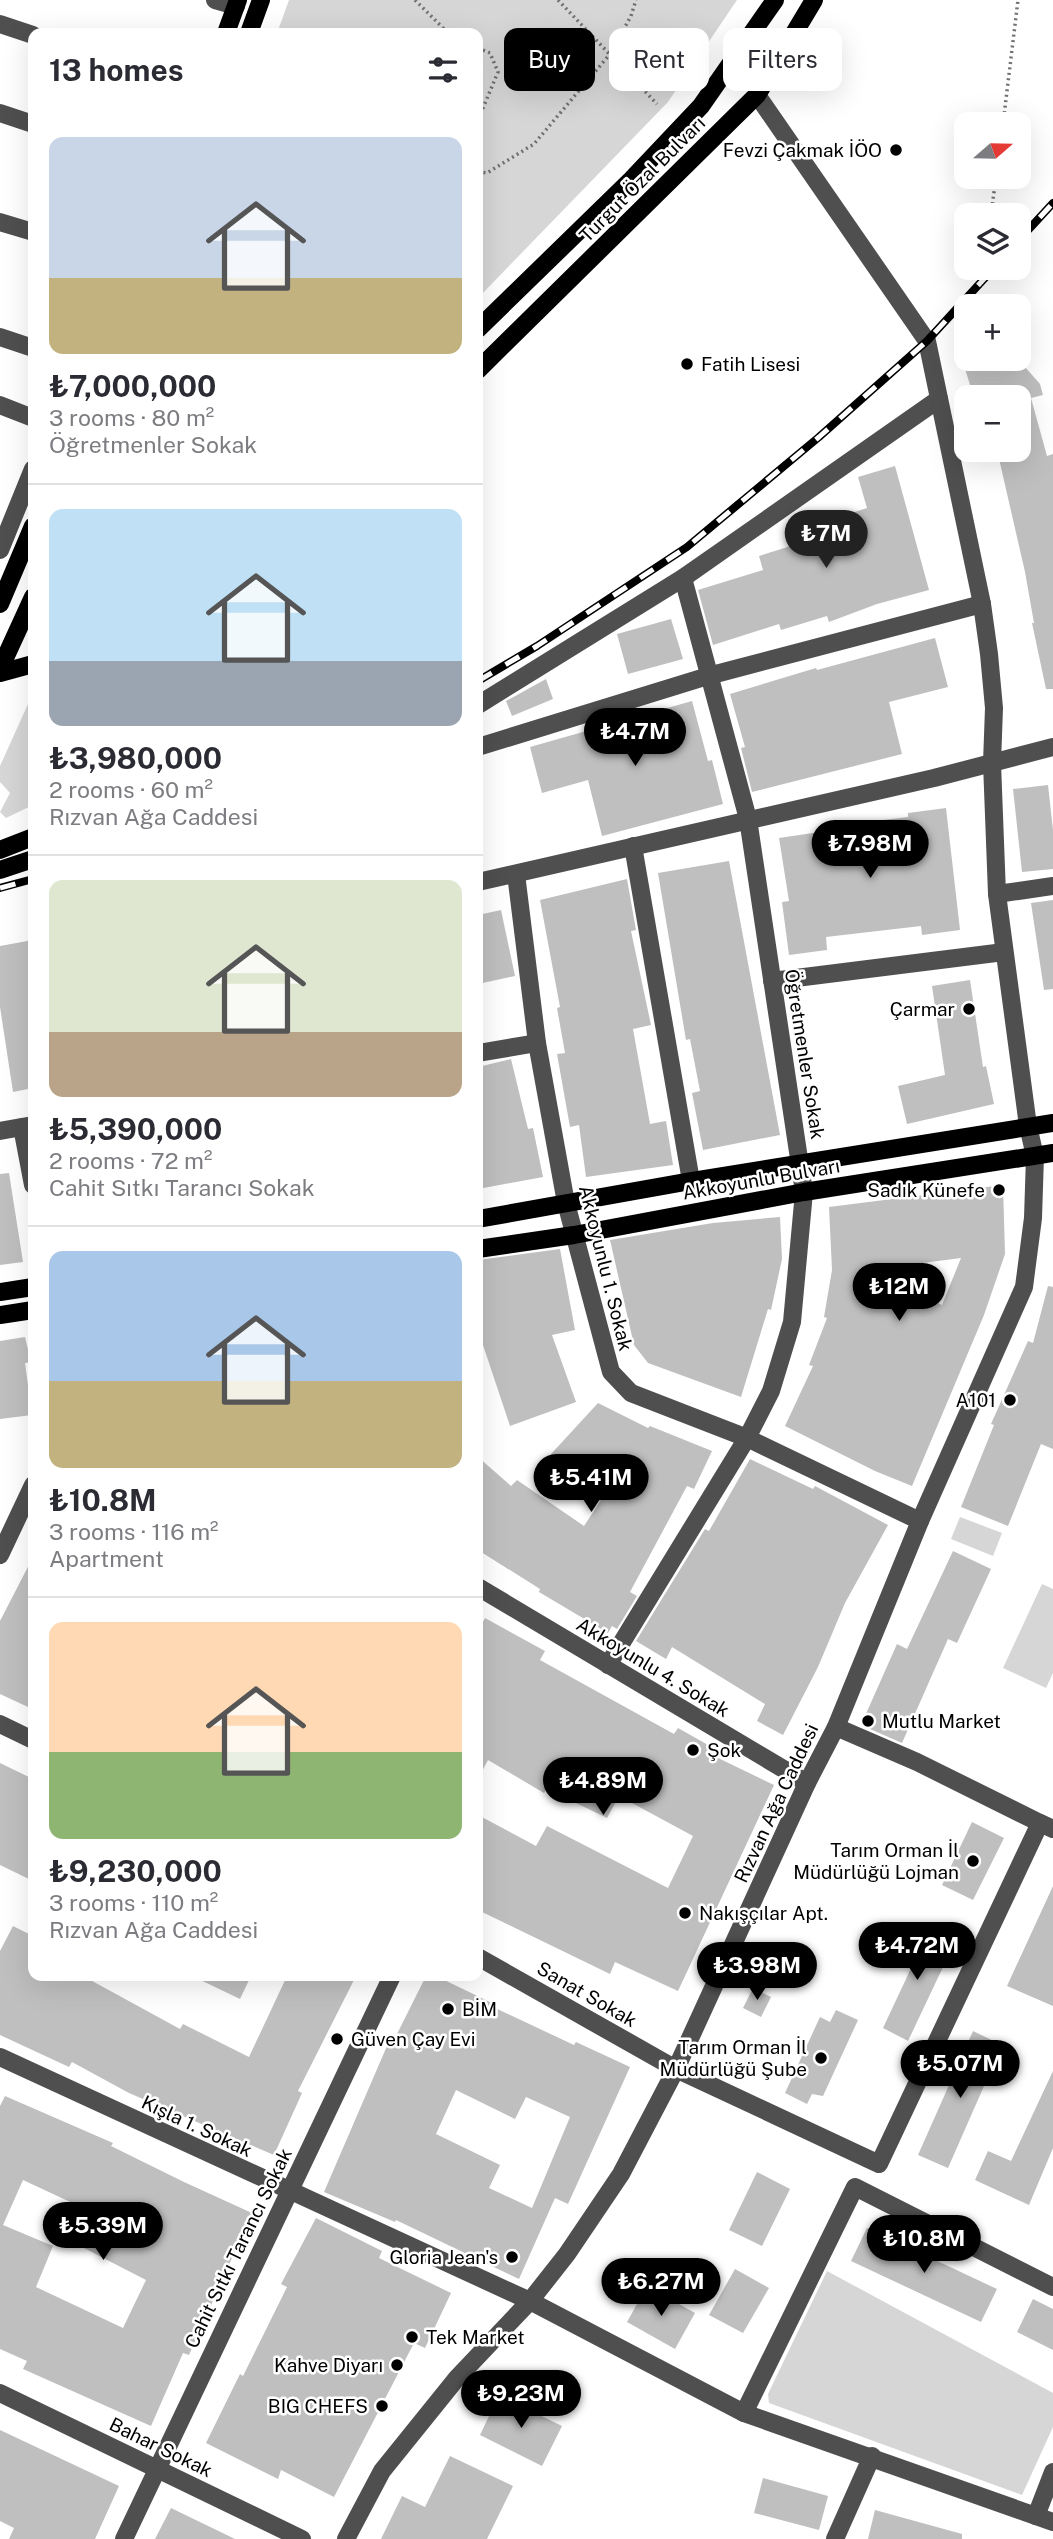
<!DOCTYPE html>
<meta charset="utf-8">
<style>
body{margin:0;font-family:"Public Sans",sans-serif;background:#f7f7f7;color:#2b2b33;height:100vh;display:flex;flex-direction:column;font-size:26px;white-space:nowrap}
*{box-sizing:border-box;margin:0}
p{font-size:23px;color:#7c7c81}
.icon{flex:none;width:38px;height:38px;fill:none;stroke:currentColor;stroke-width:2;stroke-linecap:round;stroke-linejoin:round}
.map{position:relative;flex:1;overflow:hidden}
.side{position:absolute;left:28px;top:28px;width:455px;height:1953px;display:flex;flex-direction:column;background:#fff;border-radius:14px;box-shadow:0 7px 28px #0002}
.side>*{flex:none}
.top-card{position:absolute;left:504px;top:28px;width:443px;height:63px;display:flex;gap:14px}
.needle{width:46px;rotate:70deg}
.buttons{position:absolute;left:954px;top:112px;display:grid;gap:14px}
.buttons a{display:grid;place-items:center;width:77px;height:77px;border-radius:14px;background:#fff;box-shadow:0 7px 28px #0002;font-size:35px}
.price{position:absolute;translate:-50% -60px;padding:0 16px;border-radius:24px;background:#000;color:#fff;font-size:23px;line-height:46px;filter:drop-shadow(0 2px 4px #0008)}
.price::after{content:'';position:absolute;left:50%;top:42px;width:21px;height:16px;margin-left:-10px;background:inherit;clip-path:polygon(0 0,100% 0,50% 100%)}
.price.active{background:#222;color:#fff}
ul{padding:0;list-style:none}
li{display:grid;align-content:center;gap:14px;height:371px;padding:0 21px}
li+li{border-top:2px solid #e1e1e2}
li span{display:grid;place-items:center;height:217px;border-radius:14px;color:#555}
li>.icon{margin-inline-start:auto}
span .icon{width:126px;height:126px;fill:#fffc;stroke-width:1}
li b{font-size:30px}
h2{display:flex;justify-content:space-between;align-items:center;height:84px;padding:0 21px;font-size:30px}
.pill{padding:0 24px;border-radius:14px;background:#fff;box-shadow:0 7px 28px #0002;font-size:24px;line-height:63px}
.pill.active{background:#000;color:#fff}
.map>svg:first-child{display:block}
.green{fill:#d6d6d6}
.building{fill:#bfbfbf;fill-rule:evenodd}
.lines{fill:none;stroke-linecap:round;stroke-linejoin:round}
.path{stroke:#717171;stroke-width:3.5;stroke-dasharray:2 3.5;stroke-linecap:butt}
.minor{stroke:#4f4f4f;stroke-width:18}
.major{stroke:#000;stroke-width:18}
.rail-casing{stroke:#000;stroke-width:8}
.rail{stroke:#fff;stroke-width:5;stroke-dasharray:16;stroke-linecap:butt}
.poi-dot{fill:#000;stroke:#fff;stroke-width:2.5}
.labels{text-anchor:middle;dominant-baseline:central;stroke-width:5;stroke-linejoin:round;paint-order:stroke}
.poi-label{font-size:19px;fill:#000;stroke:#fff;text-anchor:end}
.street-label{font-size:19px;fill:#000;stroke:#fff}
</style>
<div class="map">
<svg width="1053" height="2539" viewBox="0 0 1053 2539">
<rect width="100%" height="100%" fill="#fff"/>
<!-- green -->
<g class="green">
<polygon points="289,0 737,0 668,102 478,298 478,33 277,33"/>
<polygon points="33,693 33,805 6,818 0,812 10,793 0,782 0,766"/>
<polygon points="960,1517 1002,1533 993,1556 951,1539"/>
<polygon points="1042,1584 1053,1589 1053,1673 1046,1688 1003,1668"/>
<polygon points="827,2271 1053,2393 1053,2427 1022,2495 769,2403 768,2394"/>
</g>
<!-- building -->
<g class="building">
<polygon points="991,359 1018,359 1040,384 1043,395 1031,398 1047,456 1053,454 1053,689 1046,689 1032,623 1034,623 1025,572 997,450 1018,450 1018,397 974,397 964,366"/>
<polygon points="895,466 929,590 877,604 829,622 827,616 781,630 779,624 713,645 698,590 763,570 759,556 816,538 811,526 867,508 858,477"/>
<polygon points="671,619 683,659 628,674 617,634"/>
<polygon points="935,638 948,687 889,702 902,754 752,792 741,748 745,747 730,694 816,668 817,670"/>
<polygon points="546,679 553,699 512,716 506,701"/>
<polygon points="692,701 708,761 712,760 723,804 602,836 588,780 542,793 530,747"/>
<polygon points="1048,785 1053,830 1053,869 1022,872 1013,789"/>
<polygon points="946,808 960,930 922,935 921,926 826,937 827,950 789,955 782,902 789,901 779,838 867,825 866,822 908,817 908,813"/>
<polygon points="729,861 780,1135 703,1150 692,1093 700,1091 690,1039 686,1040 658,873"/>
<polygon points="627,879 636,930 631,931 651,1025 633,1029 650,1124 666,1121 673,1165 586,1177 579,1125 570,1127 557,1054 565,1053 557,1008 560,1007 540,900"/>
<polygon points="1053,900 1053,989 1044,990 1031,903"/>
<polygon points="501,910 515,976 478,984 478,915"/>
<polygon points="33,940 33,1088 13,1092 0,1007 0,946"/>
<polygon points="970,980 983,1067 986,1066 994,1104 907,1124 898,1086 945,1075 932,986"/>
<polygon points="511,1059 528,1129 533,1128 543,1177 478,1189 478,1067"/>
<polygon points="9,1173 23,1262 0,1265 0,1174"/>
<path d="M1003 1185 1005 1254 984 1315 912 1486 875 1471 785 1426 813 1366 809 1365 827 1318 824 1317 832 1270 829 1207ZM961 1258 942 1305 906 1289 915 1264Z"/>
<polygon points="780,1217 782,1259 771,1310 768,1309 741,1397 648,1363 634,1345 610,1240 713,1223"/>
<polygon points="560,1249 575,1330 552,1335 576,1402 510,1426 483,1345 478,1346 478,1260"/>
<polygon points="1048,1286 1053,1287 1053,1449 1041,1444 1008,1526 961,1507 994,1425 991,1424 1028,1341 1033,1343"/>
<polygon points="25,1337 31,1362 25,1363 32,1415 0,1419 0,1341"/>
<polygon points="598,1403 648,1428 650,1426 712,1451 694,1489 687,1486 630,1592 637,1596 617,1629 612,1626 608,1633 539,1592 540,1589 478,1550 478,1457 511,1486 517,1480 584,1526 601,1500 540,1466"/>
<polygon points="750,1459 813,1489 815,1486 888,1525 845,1603 818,1667 783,1735 757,1721 765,1704 672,1647 666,1659 636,1641 705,1529 709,1531"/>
<polygon points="953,1551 991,1569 957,1643 948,1639 902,1743 861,1725 897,1644 907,1649"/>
<polygon points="33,1557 33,1694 28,1707 0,1694 0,1621"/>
<polygon points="485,1618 545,1651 540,1660 674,1734 678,1728 717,1750 714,1756 774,1785 678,1991 615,1962 610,1974 478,1910 478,1815 536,1846 547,1826 668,1888 693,1836 619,1796 607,1818 547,1789 544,1793 488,1760 478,1779 478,1631"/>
<polygon points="0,1763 33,1779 33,1881 0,1865"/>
<polygon points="972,1822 1004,1838 973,1900 942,1885"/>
<polygon points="1053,1886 1053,2006 1007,1986"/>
<polygon points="920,1925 949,1939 938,1962 944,1965 908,2041 883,2028 913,1964 904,1959"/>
<polygon points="13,1926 33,1936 33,1976 83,1976 180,2029 183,2024 249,2057 287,1976 356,1976 298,2091 302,2093 274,2155 129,2093 72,2062 69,2067 0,2035 0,1951"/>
<polygon points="192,1976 251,1976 240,1999"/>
<path d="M426 1976H436L494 2004 493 2007 574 2045 576 2042 630 2067 568 2204 555 2198 519 2279 396 2220 395 2222 324 2192 387 2046 390 2048ZM456 2090 515 2119 526 2097 570 2117 532 2208 489 2188 500 2165 436 2134Z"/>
<polygon points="753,1988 771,1997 761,2017 743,2008"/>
<polygon points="836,2010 858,2020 823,2096 812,2094 807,2104 785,2093 820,2017 830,2022"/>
<polygon points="973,2031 1002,2045 948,2168 918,2155"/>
<polygon points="1053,2071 1053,2148 1029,2205 975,2180 988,2151 1011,2161"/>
<path d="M5 2096 113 2143 111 2146 184 2182 252 2213 189 2355 183 2353 151 2426 23 2369 27 2361 0 2349V2106ZM23 2180 96 2214 80 2246 146 2280 123 2328 36 2287 53 2246 3 2225Z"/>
<polygon points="757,2172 790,2189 762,2246 729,2230"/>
<polygon points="316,2218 382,2251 379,2258 451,2293 425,2348 414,2343 334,2497 281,2470 278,2479 206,2443 240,2374 243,2376 287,2287 281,2284"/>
<polygon points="867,2228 997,2289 981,2322 851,2261"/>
<polygon points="735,2269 769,2288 743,2333 709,2315"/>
<polygon points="647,2286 695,2313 675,2349 627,2322"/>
<polygon points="1033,2299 1053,2309 1053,2350 1017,2332"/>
<polygon points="499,2395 562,2426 542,2466 480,2435"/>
<polygon points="0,2430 119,2486 95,2539 9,2539 14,2528 0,2521"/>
<polygon points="450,2456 513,2486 487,2539 381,2539 402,2496 425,2507"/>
<polygon points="763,2478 828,2496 819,2530 754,2513"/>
<polygon points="171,2508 235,2539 155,2539"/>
<polygon points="875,2510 962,2534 962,2539 868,2539"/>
</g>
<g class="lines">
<!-- path -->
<g class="path">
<polyline points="415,0 448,33"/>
<polyline points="558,0 657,104"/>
<polyline points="478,48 490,53 498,72 478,120"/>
<polyline points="1003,124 1018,0"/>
<polyline points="478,172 487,173 534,144 610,54 631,16 636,0"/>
<polyline points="991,215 996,177"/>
</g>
<!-- minor -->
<g class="minor">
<polyline points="215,0 236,6"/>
<polyline points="0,24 33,35"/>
<polyline points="0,113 33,124"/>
<polyline points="0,222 33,232"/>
<polyline points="0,337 33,348"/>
<polyline points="0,405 33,418"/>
<polyline points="0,550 33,469"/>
<polyline points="478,705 683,578 939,399"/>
<polyline points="478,747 708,676 982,604"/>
<polyline points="633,846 691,1181"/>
<polyline points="516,874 537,1043 566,1203 611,1372 631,1393 747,1438 920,1521"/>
<polyline points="478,882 934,778 1053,747"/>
<polyline points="997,894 1053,886"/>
<polyline points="772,981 1004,952"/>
<polyline points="478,1053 537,1043"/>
<polyline points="22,1127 33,1185"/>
<polyline points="0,1131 33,1125"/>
<polyline points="0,1555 33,1485"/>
<polyline points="478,1587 807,1783"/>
<polyline points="608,1665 747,1438 771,1391 792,1322 804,1192 748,819 683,578"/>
<polyline points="0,1724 33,1740"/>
<polyline points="836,1727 917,1762 1040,1823"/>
<polyline points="478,1957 676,2069 879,2164 1040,1823 1053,1829"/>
<polyline points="0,2057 530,2301 744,2413 1053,2522"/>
<polyline points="0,2393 302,2539"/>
<polyline points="744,2413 855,2187 1053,2287"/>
<polyline points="1036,2516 1053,2472"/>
<polyline points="124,2539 392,1976"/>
<polyline points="346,2539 382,2471 457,2378 530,2301 567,2254 621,2174 676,2069 807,1783 836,1727 920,1521 1024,1287 1033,1218 1035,1156 1028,1126 997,894 992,763 994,708 989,654 982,604 927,341 757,95"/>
<polyline points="835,2539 872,2456"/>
</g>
<!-- major -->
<g class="major">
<polyline points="226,33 238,0"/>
<polyline points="249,33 261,0"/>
<polyline points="478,329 631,180 701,106 775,0"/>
<polyline points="478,370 757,95 814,0"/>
<polyline points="0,604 33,526"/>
<polyline points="0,669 33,597"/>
<polyline points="0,673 33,664"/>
<polyline points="0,850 33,837"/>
<polyline points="0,870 33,859"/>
<polyline points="478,1219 691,1181 1053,1123"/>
<polyline points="478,1249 574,1235 804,1192 1053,1153"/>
<polyline points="0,1292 33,1287"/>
<polyline points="0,1315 33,1310"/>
</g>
<defs>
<g id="rail">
<polyline points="1018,241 1053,203"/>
<polyline points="478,681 537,646 687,547 819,437 927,341 994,268"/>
<polyline points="0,888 33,879"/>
</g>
</defs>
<!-- rail casing -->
<use href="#rail" class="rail-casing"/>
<!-- rail -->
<use href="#rail" class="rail"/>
</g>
<!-- markers -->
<g class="poi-dot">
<circle cx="896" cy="150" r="7"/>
<circle cx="687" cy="364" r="7"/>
<circle cx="969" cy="1009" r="7"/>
<circle cx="999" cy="1190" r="7"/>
<circle cx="1010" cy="1400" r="7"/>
<circle cx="868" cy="1721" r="7"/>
<circle cx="693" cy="1750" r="7"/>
<circle cx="973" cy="1861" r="7"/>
<circle cx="685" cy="1913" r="7"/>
<circle cx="448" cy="2009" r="7"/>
<circle cx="337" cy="2039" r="7"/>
<circle cx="821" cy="2058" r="7"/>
<circle cx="512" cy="2257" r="7"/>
<circle cx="412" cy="2337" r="7"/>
<circle cx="397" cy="2365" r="7"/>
<circle cx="382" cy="2406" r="7"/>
</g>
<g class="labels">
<!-- poi labels -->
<g class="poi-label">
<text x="882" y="150">Fevzi Çakmak İÖO</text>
<text x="701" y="364" text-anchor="start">Fatih Lisesi</text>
<text x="955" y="1009">Çarmar</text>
<text x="985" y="1190">Sadık Künefe</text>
<text x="996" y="1400">A101</text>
<text x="882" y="1721" text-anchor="start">Mutlu Market</text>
<text x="707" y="1750" text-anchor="start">Şok</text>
<text x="959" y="1850">Tarım Orman İl<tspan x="959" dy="22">Müdürlüğü Lojman</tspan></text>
<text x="699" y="1913" text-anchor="start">Nakışçılar Apt.</text>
<text x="462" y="2009" text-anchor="start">BİM</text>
<text x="351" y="2039" text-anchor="start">Güven Çay Evi</text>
<text x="807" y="2047">Tarım Orman İl<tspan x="807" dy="22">Müdürlüğü Şube</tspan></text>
<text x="498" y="2257">Gloria Jean's</text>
<text x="426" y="2337" text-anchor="start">Tek Market</text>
<text x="383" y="2365">Kahve Diyarı</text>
<text x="368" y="2406">BIG CHEFS</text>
</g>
<!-- street labels -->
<g class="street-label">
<text transform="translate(642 179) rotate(-45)">Turgut Özal Bulvarı</text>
<text transform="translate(805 1054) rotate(81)">Öğretmenler Sokak</text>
<text transform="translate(761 1179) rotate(-10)">Akkoyunlu Bulvarı</text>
<text transform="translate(606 1268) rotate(76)">Akkoyunlu 1. Sokak</text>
<text transform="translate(653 1667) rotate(31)">Akkoyunlu 4. Sokak</text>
<text transform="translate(776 1803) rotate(-65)">Rızvan Ağa Caddesi</text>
<text transform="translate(587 1994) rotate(30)">Sanat Sokak</text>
<text transform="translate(197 2126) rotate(25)">Kışla 1. Sokak</text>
<text transform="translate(238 2248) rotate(-64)">Cahit Sıtkı Tarancı Sokak</text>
<text transform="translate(161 2447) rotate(26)">Bahar Sokak</text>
</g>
</g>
</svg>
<div class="buttons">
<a><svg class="needle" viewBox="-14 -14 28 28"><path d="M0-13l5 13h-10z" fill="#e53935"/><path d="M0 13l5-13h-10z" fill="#7c7c81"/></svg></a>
<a><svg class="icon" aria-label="layers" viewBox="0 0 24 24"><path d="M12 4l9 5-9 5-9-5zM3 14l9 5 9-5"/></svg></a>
<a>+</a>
<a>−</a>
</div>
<b class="price active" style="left:826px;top:570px">₺7M</b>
<b class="price" style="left:635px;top:768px">₺4.7M</b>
<b class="price" style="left:870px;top:880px">₺7.98M</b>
<b class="price" style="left:899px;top:1323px">₺12M</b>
<b class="price" style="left:591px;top:1514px">₺5.41M</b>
<b class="price" style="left:603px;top:1817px">₺4.89M</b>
<b class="price" style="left:917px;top:1982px">₺4.72M</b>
<b class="price" style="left:757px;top:2002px">₺3.98M</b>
<b class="price" style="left:960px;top:2100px">₺5.07M</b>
<b class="price" style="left:103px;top:2262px">₺5.39M</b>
<b class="price" style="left:924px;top:2275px">₺10.8M</b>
<b class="price" style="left:661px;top:2318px">₺6.27M</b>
<b class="price" style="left:521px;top:2430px">₺9.23M</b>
<div class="top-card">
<a class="pill active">Buy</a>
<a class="pill">Rent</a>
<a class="pill">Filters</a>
</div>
<section class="side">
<h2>13 homes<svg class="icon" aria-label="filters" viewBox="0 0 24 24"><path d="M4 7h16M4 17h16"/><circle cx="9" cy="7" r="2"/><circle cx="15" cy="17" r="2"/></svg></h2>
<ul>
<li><span style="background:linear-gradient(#c9d6e8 65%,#c2b280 0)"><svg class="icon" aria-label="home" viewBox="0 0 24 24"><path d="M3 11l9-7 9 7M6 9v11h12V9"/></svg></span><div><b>₺7,000,000</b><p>3 rooms · 80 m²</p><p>Öğretmenler Sokak</p></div></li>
<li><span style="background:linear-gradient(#bfe0f5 70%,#9aa5b1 0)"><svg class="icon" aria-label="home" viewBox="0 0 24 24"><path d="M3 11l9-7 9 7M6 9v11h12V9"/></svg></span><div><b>₺3,980,000</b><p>2 rooms · 60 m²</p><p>Rızvan Ağa Caddesi</p></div></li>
<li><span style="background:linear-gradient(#dfe7d0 70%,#b9a48a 0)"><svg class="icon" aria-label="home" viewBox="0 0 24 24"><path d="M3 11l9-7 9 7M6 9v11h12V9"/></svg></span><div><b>₺5,390,000</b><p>2 rooms · 72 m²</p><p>Cahit Sıtkı Tarancı Sokak</p></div></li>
<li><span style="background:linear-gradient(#a9c7e8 60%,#c2b280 0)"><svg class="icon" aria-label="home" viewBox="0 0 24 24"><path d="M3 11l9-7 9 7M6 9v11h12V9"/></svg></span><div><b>₺10.8M</b><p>3 rooms · 116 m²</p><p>Apartment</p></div></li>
<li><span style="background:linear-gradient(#ffd9b3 60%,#8fb573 0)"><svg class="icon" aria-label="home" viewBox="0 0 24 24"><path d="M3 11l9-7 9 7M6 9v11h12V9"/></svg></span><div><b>₺9,230,000</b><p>3 rooms · 110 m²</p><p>Rızvan Ağa Caddesi</p></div></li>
</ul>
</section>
</div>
